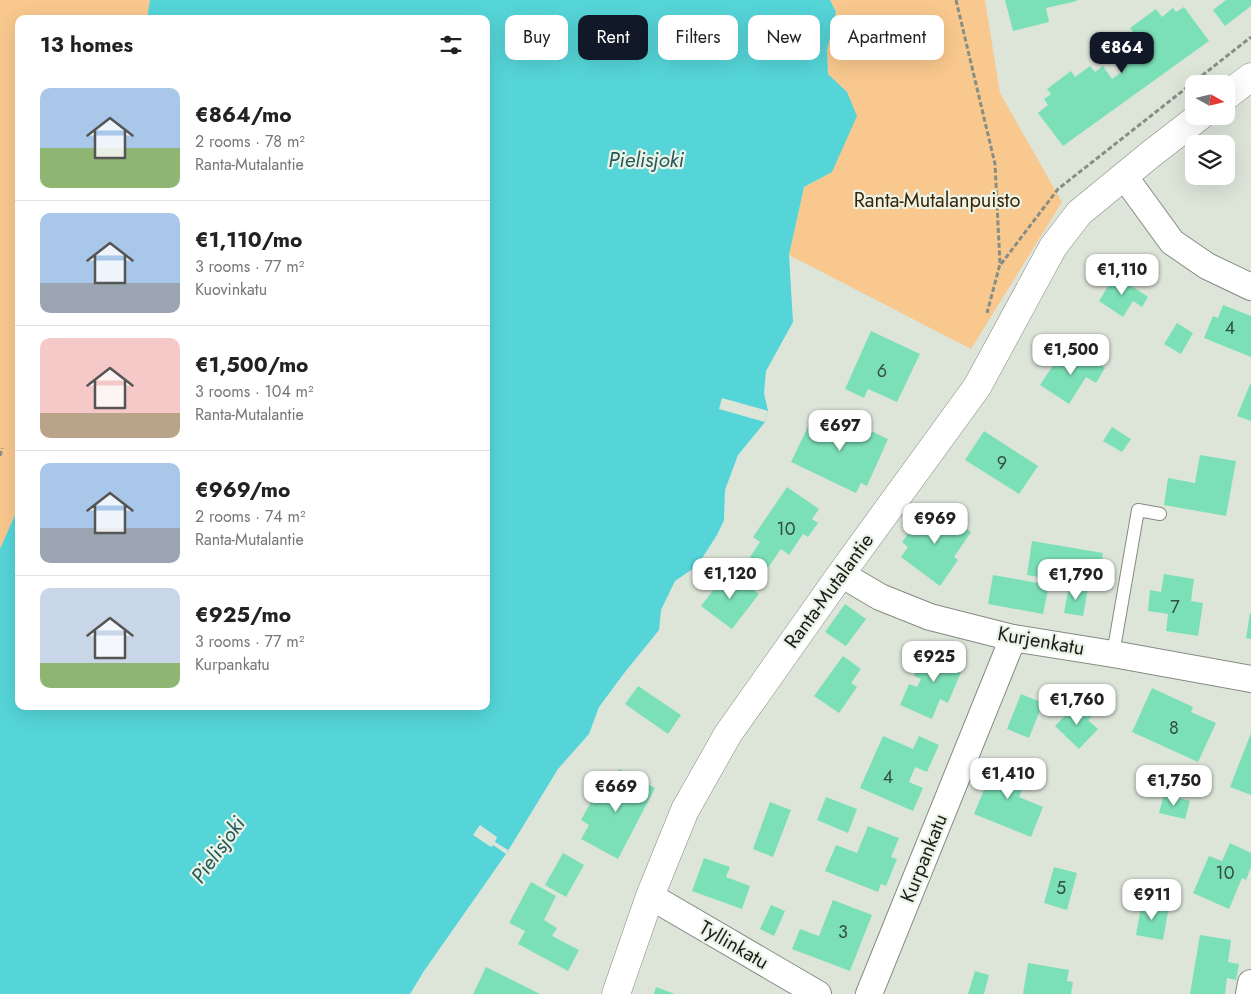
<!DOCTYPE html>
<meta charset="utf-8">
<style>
body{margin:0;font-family:Jost,sans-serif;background:#f2f2f2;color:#222;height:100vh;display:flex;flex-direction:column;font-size:19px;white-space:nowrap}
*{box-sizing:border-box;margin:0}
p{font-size:16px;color:#767676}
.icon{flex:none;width:28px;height:28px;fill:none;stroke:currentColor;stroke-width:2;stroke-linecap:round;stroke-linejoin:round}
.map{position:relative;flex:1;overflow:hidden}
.panel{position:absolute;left:15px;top:15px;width:475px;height:695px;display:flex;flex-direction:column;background:#fff;border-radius:10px;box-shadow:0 5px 20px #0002}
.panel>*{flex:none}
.hud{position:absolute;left:505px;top:15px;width:475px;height:45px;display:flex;gap:10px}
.needle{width:32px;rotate:98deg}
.fabs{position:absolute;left:1185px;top:75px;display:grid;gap:10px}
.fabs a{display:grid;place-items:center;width:50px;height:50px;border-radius:10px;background:#fff;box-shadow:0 5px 20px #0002;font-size:25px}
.price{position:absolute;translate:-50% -42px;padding:0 11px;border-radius:10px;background:#fff;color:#222;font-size:16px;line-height:32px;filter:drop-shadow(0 1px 2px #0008)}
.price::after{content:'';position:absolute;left:50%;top:30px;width:15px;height:11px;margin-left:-8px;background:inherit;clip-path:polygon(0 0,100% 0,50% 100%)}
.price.active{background:#111827;color:#fff}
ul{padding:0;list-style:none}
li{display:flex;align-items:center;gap:15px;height:125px;padding:0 25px}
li+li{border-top:1px solid #e0e0e0}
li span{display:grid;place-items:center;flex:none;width:140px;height:100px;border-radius:10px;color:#555}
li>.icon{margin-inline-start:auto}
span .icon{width:60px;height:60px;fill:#fffc;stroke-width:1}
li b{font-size:21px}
h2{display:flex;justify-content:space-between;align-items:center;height:60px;padding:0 25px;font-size:21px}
.tag{padding:0 18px;border-radius:10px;background:#fff;box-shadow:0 5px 20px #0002;font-size:18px;line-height:45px}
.tag.active{background:#111827;color:#fff}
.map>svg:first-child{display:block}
.green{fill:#f9c88e}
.water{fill:#55d5d8}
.pier{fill:#dde5d9}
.building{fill:#7ce0b7}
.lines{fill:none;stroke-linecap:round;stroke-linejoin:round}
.lane-casing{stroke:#848b80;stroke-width:14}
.street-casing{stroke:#848b80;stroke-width:28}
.secondary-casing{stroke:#848b80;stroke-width:29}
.path{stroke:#888e86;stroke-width:3;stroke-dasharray:5 2.5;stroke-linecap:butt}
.lane{stroke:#fff;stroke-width:12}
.street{stroke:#fff;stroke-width:26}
.secondary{stroke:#fff;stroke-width:28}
.labels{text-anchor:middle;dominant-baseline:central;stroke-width:4.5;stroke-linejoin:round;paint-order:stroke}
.number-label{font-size:18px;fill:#324e40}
.park-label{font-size:20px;fill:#3b2304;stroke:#ebf2e6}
.street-label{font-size:20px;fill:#1a1d19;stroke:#ebf2e6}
.water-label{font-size:21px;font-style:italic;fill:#245a5b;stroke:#ebf2e6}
</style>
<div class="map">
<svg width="1251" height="994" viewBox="0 0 1251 994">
<rect width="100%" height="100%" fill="#dde5d9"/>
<!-- green -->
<g class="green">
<polygon points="0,0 150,0 147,19 19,19 19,501 18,508 0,549"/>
<polygon points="830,0 985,0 1000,93 1062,202 971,349 789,255 804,187 832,172 847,92 828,74 827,50 835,12"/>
</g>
<!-- water -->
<polygon class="water" points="150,0 830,0 836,12 827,50 828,74 847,92 857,116 832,172 804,187 789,255 793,322 766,371 764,393 768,411 765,422 738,455 725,490 724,520 717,535 697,566 675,581 661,610 659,630 625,672 599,707 589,734 558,769 506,854 424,971 410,994 0,994 0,549 18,508 19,501 19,706 486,706 486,19 147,19"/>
<!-- pier -->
<g class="pier">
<polygon points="722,398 768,411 765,422 719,409"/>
<polygon points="480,825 497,837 495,842 508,850 506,854 493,845 491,847 473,835"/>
</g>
<!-- building -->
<g class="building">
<polygon points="1005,0 1076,0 1077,1 1046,8 1049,22 1013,31"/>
<polygon points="1226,0 1251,0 1251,6 1225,26 1213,10"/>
<polygon points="1184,7 1209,41 1063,146 1038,113 1048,105 1044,99 1051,94 1047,89 1071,71 1075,77 1090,66 1095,72 1103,66 1112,79 1125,70 1116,57 1127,49 1124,45 1136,36 1130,28 1156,9 1162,17 1173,8 1176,12"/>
<polygon points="1115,275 1148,297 1142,307 1133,301 1123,317 1099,301"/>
<polygon points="1223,305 1251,316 1251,357 1204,338 1213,316 1218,318"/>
<polygon points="1177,323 1193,333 1181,354 1164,344"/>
<polygon points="871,331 920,354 897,402 868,389 864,398 845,389"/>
<polygon points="1079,351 1105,368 1096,383 1086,377 1069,404 1040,385 1060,355 1072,363"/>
<polygon points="1250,384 1251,384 1251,421 1237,416"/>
<polygon points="815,412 843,426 846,419 888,439 867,486 861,483 856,493 791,462"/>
<polygon points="1112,427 1131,439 1122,452 1103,441"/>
<polygon points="984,431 1038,466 1019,494 965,460"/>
<polygon points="1200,455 1236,461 1226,516 1164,505 1168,478 1195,483"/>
<polygon points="787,487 819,509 812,519 818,523 808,537 803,534 789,555 781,549 767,569 750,557 760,542 753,537"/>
<polygon points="936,507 971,532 954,557 958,560 940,586 901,557 908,547 902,542 923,513 929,517"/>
<polygon points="1032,541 1103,553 1097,587 1027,575"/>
<polygon points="728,571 759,594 732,629 701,606"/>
<polygon points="1164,574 1194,579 1191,601 1203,603 1198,636 1166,631 1168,614 1148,611 1150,590 1161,592"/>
<polygon points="993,575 1049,585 1043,614 988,604"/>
<polygon points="1069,586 1088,589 1083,616 1064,613"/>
<polygon points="845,604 866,619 846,646 825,632"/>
<polygon points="1250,613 1251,614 1251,639 1246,638"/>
<polygon points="934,647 966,660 948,703 940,699 932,719 900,705 909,684 917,687 921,679 914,676 921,659 928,662"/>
<polygon points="843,656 861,669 851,683 857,687 839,713 814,696"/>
<polygon points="638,686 681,715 668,734 625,704"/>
<polygon points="1152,688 1193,707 1191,712 1216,723 1198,762 1132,732"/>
<polygon points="1021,694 1043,703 1029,738 1007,729"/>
<polygon points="1075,705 1080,711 1084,707 1093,715 1088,720 1098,729 1079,749 1055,726"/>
<polygon points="1251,733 1251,795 1230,787"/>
<polygon points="883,736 913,749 919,736 939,745 927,772 915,767 909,782 923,788 913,811 860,788"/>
<polygon points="997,758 1029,772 1019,797 1043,807 1031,837 974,814"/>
<polygon points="619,769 655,788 618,859 581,839 589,825 581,820 599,787 607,792"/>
<polygon points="1164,794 1190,801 1185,819 1159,813"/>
<polygon points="826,797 857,809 848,833 817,820"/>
<polygon points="770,802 791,810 773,857 753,849"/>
<polygon points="868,826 899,838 891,857 897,859 886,886 881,884 878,892 825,871 836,845 857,853"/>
<polygon points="1230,843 1251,853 1251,867 1246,880 1242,878 1229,909 1193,893 1209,856 1222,861"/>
<polygon points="563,853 584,865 566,897 545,885"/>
<polygon points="704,858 730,867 726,877 750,886 742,909 692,891"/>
<polygon points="1054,867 1077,873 1067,910 1044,903"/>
<polygon points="531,882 556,896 544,920 557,928 552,936 579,950 568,971 518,944 525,931 509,923"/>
<polygon points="833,900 872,915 850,971 792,949 800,929 819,936"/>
<polygon points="1142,901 1169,906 1163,940 1136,935"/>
<polygon points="771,905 785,911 774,936 760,929"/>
<polygon points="1200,935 1231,940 1228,962 1239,964 1236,980 1227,978 1225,994 1190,994"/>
<polygon points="1028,963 1069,970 1067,981 1073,982 1071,994 1023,994"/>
<polygon points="486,967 540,994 473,994"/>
<polygon points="975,971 989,975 984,994 968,994"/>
<polygon points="656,987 675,994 654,994"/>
</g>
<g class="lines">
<defs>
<polyline id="lane" points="1113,654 1138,510 1160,514"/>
<g id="street">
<polyline points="1124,176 1172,242 1207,266 1251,287"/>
<polyline points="841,574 880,597 930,617 1013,638 1113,654 1251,679"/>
<polyline points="650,896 818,994"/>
<polyline points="869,994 1013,638"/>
<polyline points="1249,994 1251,983"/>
</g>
<g id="secondary">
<polyline points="1226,96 1251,77"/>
<polyline points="616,994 650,896 685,810 728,734 841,574 977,387 1053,247 1079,213 1151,154 1200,116"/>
</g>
</defs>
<!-- lane casing -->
<use href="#lane" class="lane-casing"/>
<!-- street casing -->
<use href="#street" class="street-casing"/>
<!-- secondary casing -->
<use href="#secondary" class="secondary-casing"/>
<!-- path -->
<g class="path">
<polyline points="956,0 995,164 1000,264 987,313"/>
<polyline points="1001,264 1058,189 1251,37"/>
<polyline points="0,456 2,448"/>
</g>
<!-- lane -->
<use href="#lane" class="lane"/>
<!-- street -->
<use href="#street" class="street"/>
<!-- secondary -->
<use href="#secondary" class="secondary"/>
</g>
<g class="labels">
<!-- number labels -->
<g class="number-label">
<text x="1230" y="328">4</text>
<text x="882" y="371">6</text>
<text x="1002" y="463">9</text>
<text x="786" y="529">10</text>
<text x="1175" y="607">7</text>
<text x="1174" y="728">8</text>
<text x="888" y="777">4</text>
<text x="1225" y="873">10</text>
<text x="1061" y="888">5</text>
<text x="843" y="932">3</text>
</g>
<!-- park labels -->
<g class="park-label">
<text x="937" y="200">Ranta-Mutalanpuisto</text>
</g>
<!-- street labels -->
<g class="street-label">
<text transform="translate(829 591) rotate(-54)">Ranta-Mutalantie</text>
<text transform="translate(1041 641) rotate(10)">Kurjenkatu</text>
<text transform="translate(924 858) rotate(-68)">Kurpankatu</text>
<text transform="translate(734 945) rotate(30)">Tyllinkatu</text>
</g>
<!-- water labels -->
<g class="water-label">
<text x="646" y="160">Pielisjoki</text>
<text transform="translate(218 850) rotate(-54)">Pielisjoki</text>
</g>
</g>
</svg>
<div class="fabs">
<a><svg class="needle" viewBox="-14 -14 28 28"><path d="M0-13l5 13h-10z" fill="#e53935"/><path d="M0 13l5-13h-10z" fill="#767676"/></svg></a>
<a><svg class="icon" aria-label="layers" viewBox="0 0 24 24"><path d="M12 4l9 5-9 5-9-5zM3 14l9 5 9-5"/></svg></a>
</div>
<b class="price active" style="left:1122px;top:74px">€864</b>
<b class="price" style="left:1122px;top:296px">€1,110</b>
<b class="price" style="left:1071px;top:376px">€1,500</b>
<b class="price" style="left:840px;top:452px">€697</b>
<b class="price" style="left:935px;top:545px">€969</b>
<b class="price" style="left:730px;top:600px">€1,120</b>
<b class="price" style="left:1076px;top:601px">€1,790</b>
<b class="price" style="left:934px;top:683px">€925</b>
<b class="price" style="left:1077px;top:726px">€1,760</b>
<b class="price" style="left:1008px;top:800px">€1,410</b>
<b class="price" style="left:1174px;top:807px">€1,750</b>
<b class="price" style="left:616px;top:813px">€669</b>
<b class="price" style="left:1152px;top:921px">€911</b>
<div class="hud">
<a class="tag">Buy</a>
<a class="tag active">Rent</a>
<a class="tag">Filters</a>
<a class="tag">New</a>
<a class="tag">Apartment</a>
</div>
<section class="panel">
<h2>13 homes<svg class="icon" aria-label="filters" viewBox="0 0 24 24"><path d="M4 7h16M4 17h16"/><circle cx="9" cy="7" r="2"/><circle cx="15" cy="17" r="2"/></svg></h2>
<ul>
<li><span style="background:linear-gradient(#a9c7e8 60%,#8fb573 0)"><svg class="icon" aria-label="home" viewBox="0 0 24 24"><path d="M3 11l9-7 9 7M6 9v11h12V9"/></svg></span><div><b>€864/mo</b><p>2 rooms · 78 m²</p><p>Ranta-Mutalantie</p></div></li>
<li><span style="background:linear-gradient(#a9c7e8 70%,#9aa5b1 0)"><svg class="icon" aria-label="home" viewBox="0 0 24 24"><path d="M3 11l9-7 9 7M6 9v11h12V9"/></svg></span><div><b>€1,110/mo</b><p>3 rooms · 77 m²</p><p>Kuovinkatu</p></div></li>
<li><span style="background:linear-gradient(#f6c9c9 75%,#b9a48a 0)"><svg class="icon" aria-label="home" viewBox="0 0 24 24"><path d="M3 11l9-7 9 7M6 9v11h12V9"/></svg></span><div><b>€1,500/mo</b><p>3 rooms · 104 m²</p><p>Ranta-Mutalantie</p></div></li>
<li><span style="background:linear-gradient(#a9c7e8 65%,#9aa5b1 0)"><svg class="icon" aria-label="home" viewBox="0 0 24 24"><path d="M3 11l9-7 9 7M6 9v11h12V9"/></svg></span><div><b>€969/mo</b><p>2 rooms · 74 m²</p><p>Ranta-Mutalantie</p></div></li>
<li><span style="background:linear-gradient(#c9d6e8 75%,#8fb573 0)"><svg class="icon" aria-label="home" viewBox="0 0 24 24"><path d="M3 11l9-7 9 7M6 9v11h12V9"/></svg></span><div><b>€925/mo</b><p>3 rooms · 77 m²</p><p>Kurpankatu</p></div></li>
</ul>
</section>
</div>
